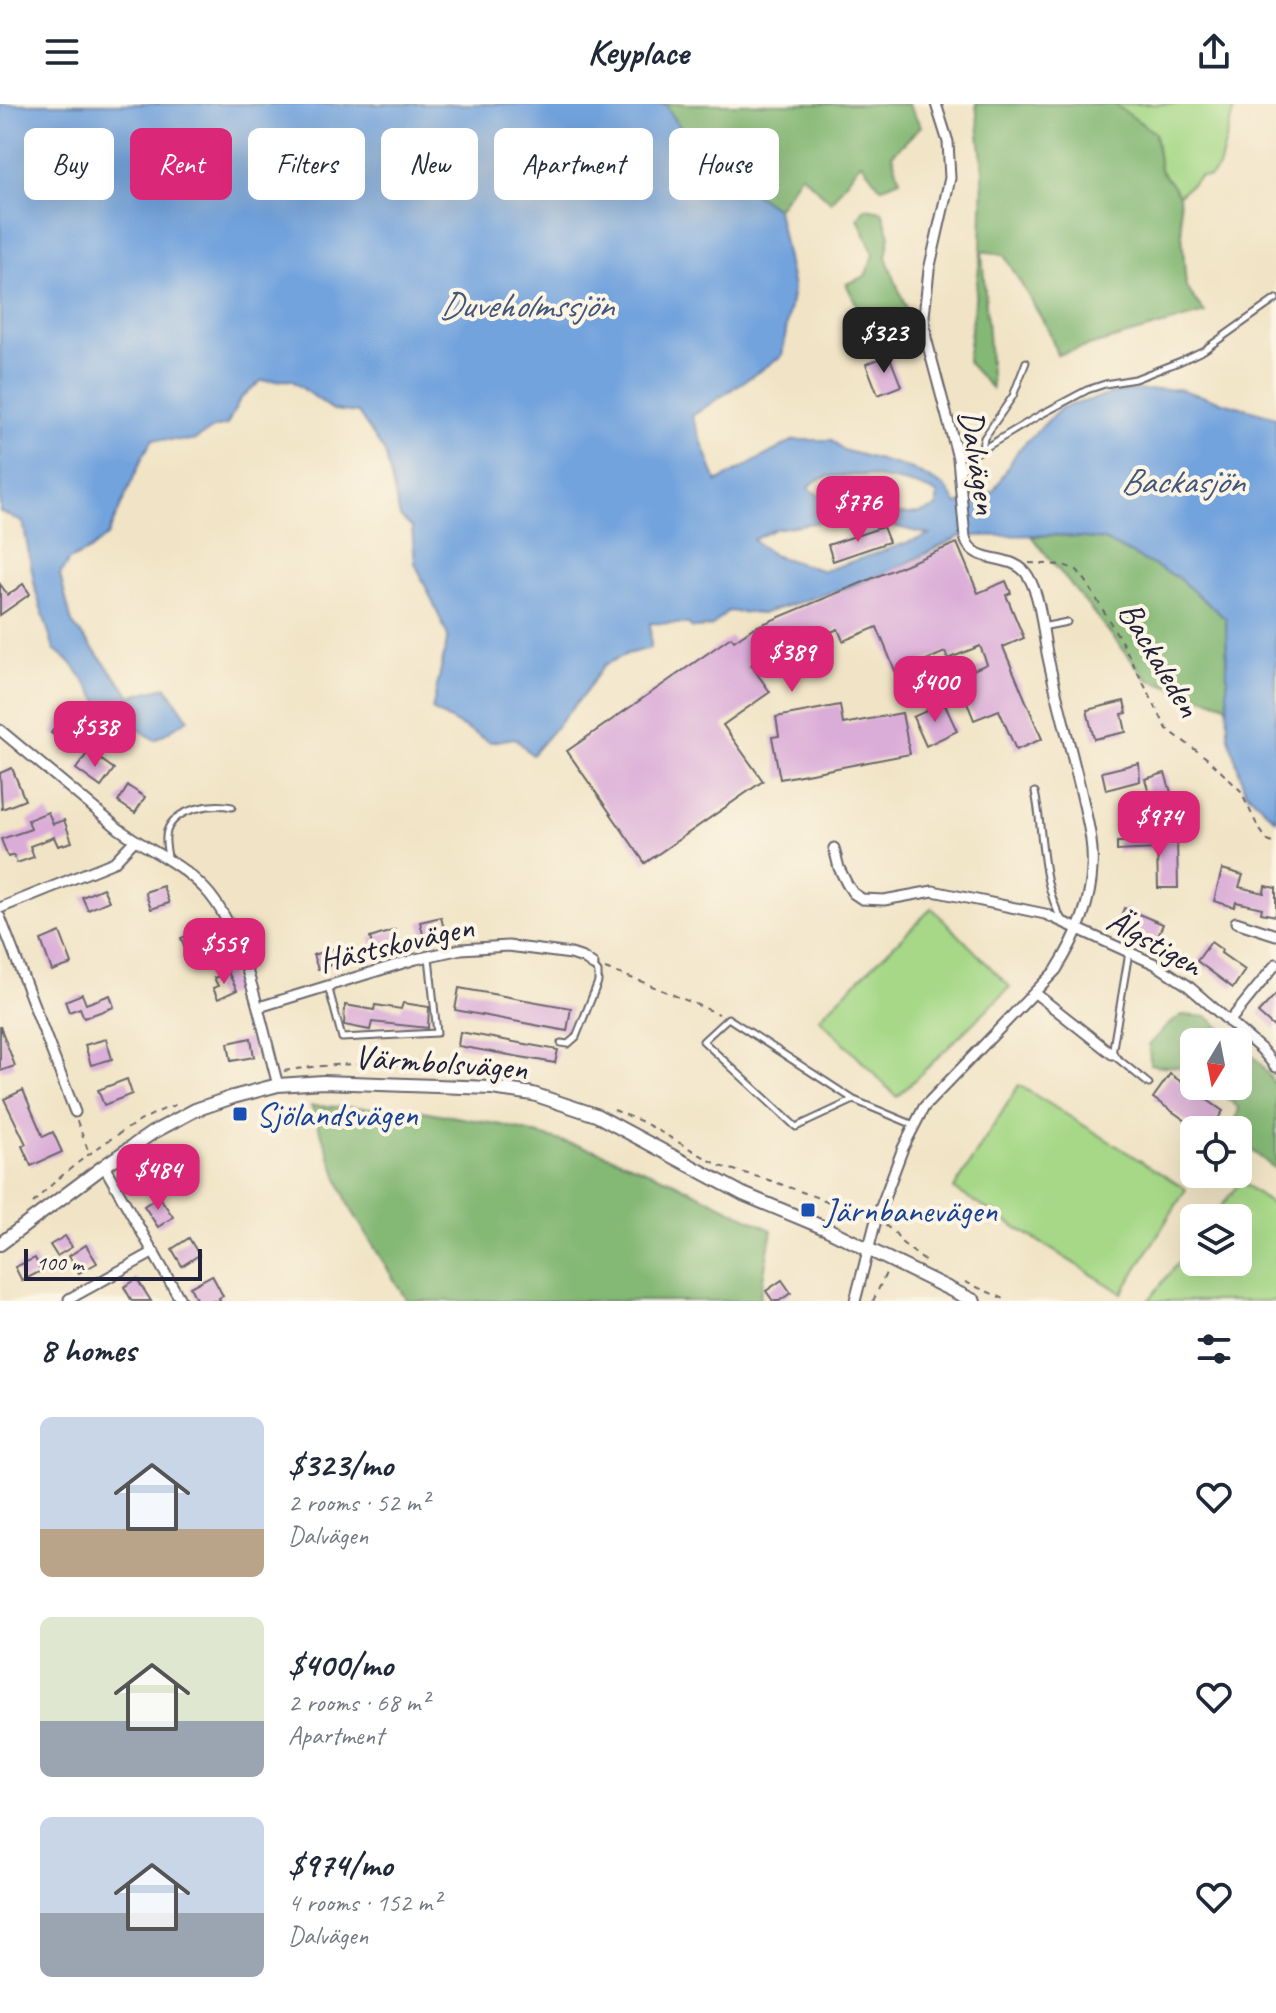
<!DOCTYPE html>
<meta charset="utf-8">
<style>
body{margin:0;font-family:Caveat,sans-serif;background:#f2f2f3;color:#1f2937;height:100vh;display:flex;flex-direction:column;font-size:30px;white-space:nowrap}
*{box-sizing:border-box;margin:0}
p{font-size:26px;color:#747a83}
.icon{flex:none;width:44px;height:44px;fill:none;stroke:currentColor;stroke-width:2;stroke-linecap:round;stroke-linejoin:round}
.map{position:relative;height:1197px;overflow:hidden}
.details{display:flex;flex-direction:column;background:#fff;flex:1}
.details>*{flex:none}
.banner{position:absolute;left:24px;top:24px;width:800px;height:72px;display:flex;gap:16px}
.needle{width:52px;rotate:190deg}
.fabs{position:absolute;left:1180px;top:924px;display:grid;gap:16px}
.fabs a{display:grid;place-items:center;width:72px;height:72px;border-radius:12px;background:#fff;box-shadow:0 8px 32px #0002;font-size:40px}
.scale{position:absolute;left:24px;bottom:20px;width:178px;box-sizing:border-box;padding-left:8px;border:4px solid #22223b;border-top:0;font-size:22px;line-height:28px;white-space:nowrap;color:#22223b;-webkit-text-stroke:6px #fcf5e5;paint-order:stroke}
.price{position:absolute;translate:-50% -68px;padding:0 18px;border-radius:16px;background:#db2777;color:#fff;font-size:26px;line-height:52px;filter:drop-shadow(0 2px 4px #0008)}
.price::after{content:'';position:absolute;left:50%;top:48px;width:24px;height:18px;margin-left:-12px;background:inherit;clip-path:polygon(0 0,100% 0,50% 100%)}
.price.selected{background:#222;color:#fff}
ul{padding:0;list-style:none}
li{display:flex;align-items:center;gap:24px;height:200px;padding:0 40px}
li span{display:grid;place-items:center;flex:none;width:224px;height:160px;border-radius:12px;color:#555}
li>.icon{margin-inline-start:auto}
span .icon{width:96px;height:96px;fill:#fffc;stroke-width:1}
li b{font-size:34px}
h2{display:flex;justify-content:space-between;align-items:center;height:96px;padding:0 40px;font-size:34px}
.pill{padding:0 28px;border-radius:12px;background:#fff;box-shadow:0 8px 32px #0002;font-size:28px;line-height:72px}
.pill.selected{background:#db2777;color:#fff}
header{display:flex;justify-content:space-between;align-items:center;height:104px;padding:0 40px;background:#fff;font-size:36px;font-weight:800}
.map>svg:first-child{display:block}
.green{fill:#a6d887;stroke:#647d61;stroke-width:2}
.forest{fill:#84b874;stroke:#536d58;stroke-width:2}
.water{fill:#72a3dd;stroke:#4a628c;stroke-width:2;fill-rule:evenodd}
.building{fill:#daacd8}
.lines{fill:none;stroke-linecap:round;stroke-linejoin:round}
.service-casing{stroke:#6a666c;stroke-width:9}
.minor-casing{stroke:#6a666c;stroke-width:13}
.tertiary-casing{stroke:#6a666c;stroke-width:16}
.path{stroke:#6a666c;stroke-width:2;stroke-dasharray:6 6;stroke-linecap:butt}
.service{stroke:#fff;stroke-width:5}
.minor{stroke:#fff;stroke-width:9}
.tertiary{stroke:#fff;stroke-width:12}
.transit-dot{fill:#1a4fb4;stroke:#fcf5e5;stroke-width:3}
.labels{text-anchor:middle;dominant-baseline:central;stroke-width:8;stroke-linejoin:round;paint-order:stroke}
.street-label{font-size:34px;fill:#22223b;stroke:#fcf5e5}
.transit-label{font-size:34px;fill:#164399;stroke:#fcf5e5;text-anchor:start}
.water-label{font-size:36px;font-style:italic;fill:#42567c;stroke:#fcf5e5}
</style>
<header><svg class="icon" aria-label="menu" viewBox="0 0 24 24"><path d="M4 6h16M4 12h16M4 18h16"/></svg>Keyplace<svg class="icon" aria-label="share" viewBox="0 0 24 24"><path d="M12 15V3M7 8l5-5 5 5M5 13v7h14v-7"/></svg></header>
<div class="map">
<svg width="1276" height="1197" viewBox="0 0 1276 1197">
<rect width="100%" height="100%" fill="#fcf5e5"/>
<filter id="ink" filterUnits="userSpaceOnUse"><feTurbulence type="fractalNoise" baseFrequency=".0125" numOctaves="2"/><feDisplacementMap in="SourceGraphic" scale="16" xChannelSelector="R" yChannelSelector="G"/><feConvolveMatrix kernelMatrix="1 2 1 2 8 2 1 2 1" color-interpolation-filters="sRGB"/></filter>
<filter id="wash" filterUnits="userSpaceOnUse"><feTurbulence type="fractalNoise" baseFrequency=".006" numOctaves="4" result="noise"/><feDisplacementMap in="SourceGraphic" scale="32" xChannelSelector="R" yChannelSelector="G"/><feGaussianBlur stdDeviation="1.8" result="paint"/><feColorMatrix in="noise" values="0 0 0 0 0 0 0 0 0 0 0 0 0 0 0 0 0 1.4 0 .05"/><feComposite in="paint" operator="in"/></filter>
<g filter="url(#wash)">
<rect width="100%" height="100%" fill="#f1e4c6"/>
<!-- green -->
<g class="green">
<polygon points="1114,0 1235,0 1219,64 1209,73 1200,72 1179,91 1160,65 1155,29"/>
<polygon points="932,804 1010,883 897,993 819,914"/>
<polygon points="1019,981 1186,1085 1122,1189 954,1085"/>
<polygon points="1241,1077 1276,1104 1276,1197 1148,1197 1194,1138 1194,1158 1238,1158 1238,1114 1212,1114"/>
</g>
<!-- forest -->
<g class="forest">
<polygon points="665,0 908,0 921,22 892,51 900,76 881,84 861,58 831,98 801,70 777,105 698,51"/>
<polygon points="976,0 1114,0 1155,29 1160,65 1179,91 1186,183 1205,209 1057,251 1049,227 1004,151 982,147 992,285 967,258 981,147 983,68"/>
<polygon points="865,104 882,107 890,131 886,153 910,214 905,247 872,230 846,180 865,172 874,151 858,114"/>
<polygon points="1056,431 1104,436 1177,473 1226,515 1228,604 1224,600 1147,575 1031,432"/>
<path d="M1182 911 1208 913 1236 938H1194V968C1173 957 1169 966 1150 960L1149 941 1167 922Z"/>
<polygon points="1238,940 1260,959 1276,982 1276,1066 1238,1035 1238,1026 1233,1026 1239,1004 1212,982 1238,982"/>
<polygon points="311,1002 411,1005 502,1021 595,1046 672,1077 772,1126 759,1197 407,1197 348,1100"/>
</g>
<!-- water -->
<path class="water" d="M0 0H665L698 51 777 105 793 184 782 252 692 312 717 378 794 336H832L843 346 912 365 945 383 957 400 993 388 1018 346 1061 304 1123 287 1178 285 1276 313V716L1245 687 1228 630 1226 515 1177 473 1104 436 1056 431 961 432 891 467 851 482 761 510 728 507 711 523 692 524 689 520 650 519 651 544 627 550 604 561 585 589 532 651 515 634 490 638 432 606 448 532 415 459 412 424 400 413 385 349 358 309 333 306 291 276 261 277 240 295 227 321 214 324 193 337 153 335 144 350 108 431 90 446 69 456 60 471 72 519 131 592 166 583 188 615 155 636 101 600 72 560 54 545 36 488 23 418 0 408ZM864 371C889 376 915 378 937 390V402C916 421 827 402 808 384 820 368 846 372 864 371ZM826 417H872L930 431 824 467 773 451 753 436 775 425Z"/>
<g id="blocks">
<!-- building -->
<g class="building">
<polygon points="889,251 901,282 878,291 866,260"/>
<polygon points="883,423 889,438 833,457 828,441"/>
<polygon points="957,439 978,489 1006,477 1011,489 1006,491 1024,534 1003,543 1042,635 1016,646 999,606 974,616 957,573 987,560 980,542 948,555 945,548 896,569 877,523 843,537 838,525 751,561 770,588 723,621 763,677 645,759 567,647 731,533 734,537 753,524"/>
<polygon points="0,480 8,491 23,480 30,490 0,511"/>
<polygon points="1124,597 1127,609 1122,610 1126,628 1094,635 1087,606"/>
<polygon points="944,599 957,627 926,642 913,613"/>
<polygon points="840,601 843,620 902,609 910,650 780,675 772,633 779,632 776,613"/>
<polygon points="60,616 80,629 71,642 51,629"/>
<polygon points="89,647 114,665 101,683 76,665"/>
<polygon points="1139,659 1140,677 1106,686 1102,668"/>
<polygon points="12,664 25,696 2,705 0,669"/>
<polygon points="1165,669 1179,714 1158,720 1145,675"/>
<polygon points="128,682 145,693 135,709 118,698"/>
<polygon points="48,708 53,720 64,716 72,738 58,742 54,733 30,742 34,753 17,759 14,751 8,753 1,735 31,725 28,716"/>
<polygon points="1177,736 1178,784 1158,784 1157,745 1117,747 1117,738"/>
<polygon points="1222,765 1243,771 1239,783 1264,789 1265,782 1276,784 1276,812 1261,809 1262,804 1236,798 1234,803 1214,797"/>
<polygon points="163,782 169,799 151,805 145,788"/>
<polygon points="103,784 109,797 88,806 82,793"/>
<polygon points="1124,804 1163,820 1155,839 1117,822"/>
<polygon points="441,813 445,829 424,834 420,818"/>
<polygon points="395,826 399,841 374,848 370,834"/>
<polygon points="199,827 208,852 190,859 181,834"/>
<polygon points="60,828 72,860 52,867 41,836"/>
<polygon points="1211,838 1222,846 1221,849 1245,866 1233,884 1197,857"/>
<polygon points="338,843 342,857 318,865 313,851"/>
<polygon points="228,868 237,886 218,895 213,884 218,882 214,874"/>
<polygon points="459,884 571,904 567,927 455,906"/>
<polygon points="82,890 86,900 110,891 114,903 84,914 80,904 69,908 65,897"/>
<polygon points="1276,890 1276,925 1258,909"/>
<polygon points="403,899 429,903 428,924 372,918 370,926 344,921 345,901 374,906 375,901 401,905"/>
<polygon points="0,922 15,962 0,967"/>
<polygon points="460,928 558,946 555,959 458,942"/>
<polygon points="251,934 254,953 231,957 228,939"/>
<polygon points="106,935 112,955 91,961 85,941"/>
<polygon points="1170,970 1223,1007 1210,1026 1199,1026 1153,994"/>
<polygon points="127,975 132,990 104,1001 98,986"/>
<polygon points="23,986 43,1033 53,1028 62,1048 31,1062 22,1042 26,1040 4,995"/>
<polygon points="159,1092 173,1113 158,1123 144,1102"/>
<polygon points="65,1132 72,1143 57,1152 50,1141"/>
<polygon points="189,1134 199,1151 182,1162 172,1145"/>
<polygon points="86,1141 97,1159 79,1169 69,1152"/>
<polygon points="35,1154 41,1167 22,1177 15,1163"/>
<polygon points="212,1171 223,1192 219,1194 220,1197 197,1197 190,1183"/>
<polygon points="137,1175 151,1197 132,1197 124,1183"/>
<polygon points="782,1176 791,1189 779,1197 773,1197 766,1187"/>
</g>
</g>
</g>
<g filter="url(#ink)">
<use href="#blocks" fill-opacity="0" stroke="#6a666c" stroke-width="2"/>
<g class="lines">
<defs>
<g id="service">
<polyline points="982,344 984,334 1013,292 1026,258"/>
<polyline points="961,368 973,351 1040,311 1087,286 1105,280 1135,275 1181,257 1204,246 1276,195"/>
<polyline points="1042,523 1067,518"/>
<path d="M1035 688C1044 730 1040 777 1062 816"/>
<path d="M168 753C167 745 164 736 167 727 175 704 212 699 232 703"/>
<polyline points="1129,848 1112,950 1149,980"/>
<polyline points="328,882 342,934 437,929 429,853"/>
<polyline points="561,939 568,940 576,933 598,878 598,868 593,862"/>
<polyline points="854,996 728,914 703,937 796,1023 854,996 914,1021"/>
</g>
<g id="minor">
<path d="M0 626 119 725C149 747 177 756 205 785 245 827 262 924 278 981"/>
<polyline points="834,744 839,764 847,780 853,789 862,795 884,796 933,787 1045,810 1155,860 1187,881 1261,945 1276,963"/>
<polyline points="0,804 114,758 134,737"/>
<polyline points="0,813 75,1008"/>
<polyline points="1236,818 1276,831"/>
<polyline points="1035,889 1112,950"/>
<polyline points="259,903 416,855 461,845 508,842 532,845 571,850 583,854 593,861"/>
<polyline points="1229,918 1276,860"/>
<polyline points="104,1062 181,1197"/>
<polyline points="69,1195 154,1148"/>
<path d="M855 1197 876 1116 903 1044 924 1003 1056 866C1075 836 1091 800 1092 764 1094 739 1087 715 1082 692 1071 644 1057 597 1047 549 1042 524 1041 494 1028 472 1013 447 974 463 965 434L958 354 926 234 924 212 929 166 950 74 948 38 936 0"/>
</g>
<polyline id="tertiary" points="0,1140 104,1062 152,1029 195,1006 233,993 278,981 323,978 492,984 533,990 596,1011 743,1090 827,1125 974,1197"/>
</defs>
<!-- service casing -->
<use href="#service" class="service-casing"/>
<!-- minor casing -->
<use href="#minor" class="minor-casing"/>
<!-- tertiary casing -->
<use href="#tertiary" class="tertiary-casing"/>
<!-- path -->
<g class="path">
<polyline points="1029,459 1063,461 1077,466 1086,477 1124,542 1167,625 1208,655 1240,686 1258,723 1268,737 1276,741"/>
<polyline points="605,865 640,877 719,910"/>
<path d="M284 967C351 955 422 960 489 971"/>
<polyline points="614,1006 643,1018 720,1062 772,1077 865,1111"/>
<polyline points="77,1017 89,1049"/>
<path d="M33 1099C67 1063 132 1015 178 1000"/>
<polyline points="885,1121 896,1130 901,1138 927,1159"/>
<polyline points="965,1178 1009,1197"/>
<polyline points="873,1197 886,1169"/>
</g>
<!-- service -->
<use href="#service" class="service"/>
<!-- minor -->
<use href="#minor" class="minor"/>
<!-- tertiary -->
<use href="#tertiary" class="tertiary"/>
</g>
</g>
<!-- markers -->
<g class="transit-dot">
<rect x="232" y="1002" width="16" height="16" rx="4"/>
<rect x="800" y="1098" width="16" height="16" rx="4"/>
</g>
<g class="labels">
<!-- street labels -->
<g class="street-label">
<text transform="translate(979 358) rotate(81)">Dalvägen</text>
<text transform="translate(1160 555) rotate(59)">Backaleden</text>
<text transform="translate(1155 838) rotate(29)">Älgstigen</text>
<text transform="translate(396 839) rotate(-13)">Hästskovägen</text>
<text transform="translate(441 958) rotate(4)">Värmbolsvägen</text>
</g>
<!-- transit labels -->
<g class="transit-label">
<text x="256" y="1010">Sjölandsvägen</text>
<text x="824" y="1106">Järnbanevägen</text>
</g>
<!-- water labels -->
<g class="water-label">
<text x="526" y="201">Duveholmssjön</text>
<text x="1182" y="377">Backasjön</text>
</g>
</g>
</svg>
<div class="fabs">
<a><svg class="needle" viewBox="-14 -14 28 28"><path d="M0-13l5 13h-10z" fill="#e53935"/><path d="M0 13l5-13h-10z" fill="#747a83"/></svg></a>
<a><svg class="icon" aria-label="locate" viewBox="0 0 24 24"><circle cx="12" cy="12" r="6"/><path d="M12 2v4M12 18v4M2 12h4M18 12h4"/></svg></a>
<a><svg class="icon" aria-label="layers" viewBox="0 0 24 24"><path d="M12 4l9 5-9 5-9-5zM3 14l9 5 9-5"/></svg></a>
</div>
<div class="scale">100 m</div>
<b class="price selected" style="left:884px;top:271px">$323</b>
<b class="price" style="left:858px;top:440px">$776</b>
<b class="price" style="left:792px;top:590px">$389</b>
<b class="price" style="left:935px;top:620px">$400</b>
<b class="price" style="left:95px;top:665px">$538</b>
<b class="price" style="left:1159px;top:755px">$974</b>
<b class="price" style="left:224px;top:882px">$559</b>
<b class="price" style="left:158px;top:1108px">$484</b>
<div class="banner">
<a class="pill">Buy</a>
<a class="pill selected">Rent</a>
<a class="pill">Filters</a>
<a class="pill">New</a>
<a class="pill">Apartment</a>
<a class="pill">House</a>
</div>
</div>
<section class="details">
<h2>8 homes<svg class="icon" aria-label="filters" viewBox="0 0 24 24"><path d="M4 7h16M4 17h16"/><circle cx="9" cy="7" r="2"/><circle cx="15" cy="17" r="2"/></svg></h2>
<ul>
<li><span style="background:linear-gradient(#c9d6e8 70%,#b9a48a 0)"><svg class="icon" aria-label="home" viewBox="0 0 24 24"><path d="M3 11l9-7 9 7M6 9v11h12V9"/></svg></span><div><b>$323/mo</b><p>2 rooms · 52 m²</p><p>Dalvägen</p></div><svg class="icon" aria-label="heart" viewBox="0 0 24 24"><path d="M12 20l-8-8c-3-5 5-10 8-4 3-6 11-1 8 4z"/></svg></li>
<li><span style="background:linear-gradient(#dfe7d0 65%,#9aa5b1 0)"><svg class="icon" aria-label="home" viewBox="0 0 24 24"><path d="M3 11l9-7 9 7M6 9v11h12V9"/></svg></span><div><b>$400/mo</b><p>2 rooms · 68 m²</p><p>Apartment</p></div><svg class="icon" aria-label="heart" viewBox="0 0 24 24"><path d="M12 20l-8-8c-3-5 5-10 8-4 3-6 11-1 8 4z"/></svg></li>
<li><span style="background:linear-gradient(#c9d6e8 60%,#9aa5b1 0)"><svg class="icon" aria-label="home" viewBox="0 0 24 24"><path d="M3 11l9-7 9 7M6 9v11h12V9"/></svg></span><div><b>$974/mo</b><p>4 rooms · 152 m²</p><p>Dalvägen</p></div><svg class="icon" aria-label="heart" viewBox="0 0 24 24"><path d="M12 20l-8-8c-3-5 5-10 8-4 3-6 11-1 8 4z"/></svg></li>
</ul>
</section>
